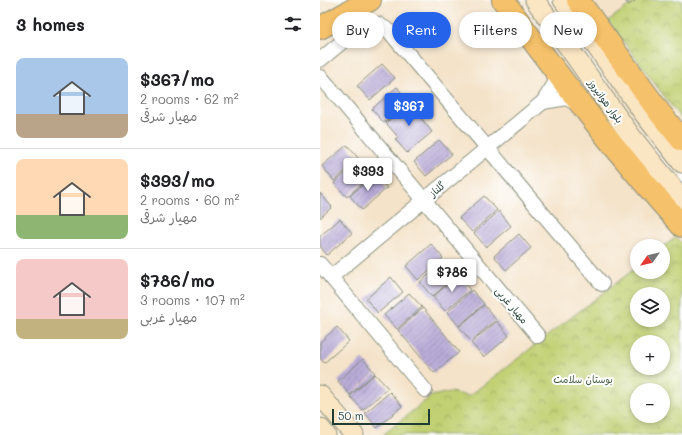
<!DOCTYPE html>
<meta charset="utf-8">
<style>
body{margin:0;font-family:Mali,"Playpen Sans Arabic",sans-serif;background:#f6f6f6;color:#202124;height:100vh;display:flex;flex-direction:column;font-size:15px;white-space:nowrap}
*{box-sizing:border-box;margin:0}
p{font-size:13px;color:#757577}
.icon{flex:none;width:22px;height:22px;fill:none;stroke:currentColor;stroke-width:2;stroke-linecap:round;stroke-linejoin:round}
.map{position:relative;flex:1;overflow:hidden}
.side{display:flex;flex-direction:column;background:#fff;width:320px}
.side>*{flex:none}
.banner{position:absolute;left:12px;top:12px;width:290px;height:36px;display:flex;gap:8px}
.needle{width:26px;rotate:236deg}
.controls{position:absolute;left:310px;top:239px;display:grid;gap:8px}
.controls a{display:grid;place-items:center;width:40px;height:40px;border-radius:50%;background:#fff;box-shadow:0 2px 6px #0003;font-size:20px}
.scale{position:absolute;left:12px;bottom:10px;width:98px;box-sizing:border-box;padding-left:4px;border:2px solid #1f3d34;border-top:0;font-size:11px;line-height:14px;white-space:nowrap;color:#1f3d34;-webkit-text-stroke:3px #fff;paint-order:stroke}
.price{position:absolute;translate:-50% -34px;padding:0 9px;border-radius:4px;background:#fff;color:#222;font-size:13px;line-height:26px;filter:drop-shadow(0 1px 2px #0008)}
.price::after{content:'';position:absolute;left:50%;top:24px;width:12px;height:9px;margin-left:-6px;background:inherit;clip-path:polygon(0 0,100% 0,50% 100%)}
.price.selected{background:#2563eb;color:#fff}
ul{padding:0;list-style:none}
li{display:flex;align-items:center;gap:12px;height:100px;padding:0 16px}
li+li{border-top:1px solid #e0e0e0}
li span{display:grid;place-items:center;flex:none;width:112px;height:80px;border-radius:8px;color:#555}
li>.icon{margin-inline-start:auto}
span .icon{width:48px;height:48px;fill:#fffc;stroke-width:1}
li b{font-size:17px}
h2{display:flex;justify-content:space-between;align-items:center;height:48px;padding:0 16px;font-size:17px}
.tag{padding:0 14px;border-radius:18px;background:#fff;box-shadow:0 2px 6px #0003;font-size:14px;line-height:36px}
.tag.selected{background:#2563eb;color:#fff}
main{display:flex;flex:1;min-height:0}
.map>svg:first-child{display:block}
.park{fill:url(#park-crowns);stroke:#708654;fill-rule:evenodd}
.building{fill:url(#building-hatch)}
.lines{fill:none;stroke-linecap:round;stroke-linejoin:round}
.minor-casing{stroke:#8a907e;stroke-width:16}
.secondary-casing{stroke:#8a907e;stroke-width:21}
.trunk-casing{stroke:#8a907e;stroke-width:24}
.minor{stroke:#fff;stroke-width:14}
.secondary{stroke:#fbe6c4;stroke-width:19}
.trunk{stroke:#f5c16b;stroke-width:22}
.labels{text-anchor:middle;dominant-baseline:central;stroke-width:4;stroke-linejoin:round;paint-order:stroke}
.street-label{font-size:10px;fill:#1f3d34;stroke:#fff}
.park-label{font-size:10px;fill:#486244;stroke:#fff}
</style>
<main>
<section class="side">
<h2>3 homes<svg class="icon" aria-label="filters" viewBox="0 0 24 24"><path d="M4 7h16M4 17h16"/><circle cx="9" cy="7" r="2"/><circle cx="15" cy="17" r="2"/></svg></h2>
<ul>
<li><span style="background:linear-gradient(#a9c7e8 70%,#b9a48a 0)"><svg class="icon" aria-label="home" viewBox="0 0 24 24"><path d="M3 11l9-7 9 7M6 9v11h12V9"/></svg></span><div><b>$367/mo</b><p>2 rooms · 62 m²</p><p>مهیار شرقی</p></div></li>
<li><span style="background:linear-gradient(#ffd9b3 70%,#8fb573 0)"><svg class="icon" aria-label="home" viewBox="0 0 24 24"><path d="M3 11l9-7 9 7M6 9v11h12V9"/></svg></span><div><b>$393/mo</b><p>2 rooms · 60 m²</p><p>مهیار شرقی</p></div></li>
<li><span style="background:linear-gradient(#f6c9c9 75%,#c2b280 0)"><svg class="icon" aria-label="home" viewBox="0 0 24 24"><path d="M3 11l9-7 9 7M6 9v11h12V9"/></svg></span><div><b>$786/mo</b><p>3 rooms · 107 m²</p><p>مهیار غربی</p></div></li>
</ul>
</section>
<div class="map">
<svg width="362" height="435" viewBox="0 0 362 435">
<defs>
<pattern id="park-crowns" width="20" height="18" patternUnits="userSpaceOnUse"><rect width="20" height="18" fill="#c1d073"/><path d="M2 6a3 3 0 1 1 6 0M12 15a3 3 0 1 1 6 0" fill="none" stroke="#9caa5f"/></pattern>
<pattern id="building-hatch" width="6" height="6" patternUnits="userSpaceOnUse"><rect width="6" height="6" fill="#baacd8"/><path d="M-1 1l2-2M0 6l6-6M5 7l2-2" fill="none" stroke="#978db0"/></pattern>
</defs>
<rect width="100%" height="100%" fill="#fff"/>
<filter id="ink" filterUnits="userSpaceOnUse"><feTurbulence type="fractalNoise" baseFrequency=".025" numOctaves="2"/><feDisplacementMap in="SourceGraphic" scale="8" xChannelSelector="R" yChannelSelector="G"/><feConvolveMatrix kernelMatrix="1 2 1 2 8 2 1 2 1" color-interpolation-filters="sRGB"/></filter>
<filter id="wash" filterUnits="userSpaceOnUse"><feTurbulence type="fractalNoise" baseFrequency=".012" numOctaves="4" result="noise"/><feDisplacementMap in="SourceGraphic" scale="16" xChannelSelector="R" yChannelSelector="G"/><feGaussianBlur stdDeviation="0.9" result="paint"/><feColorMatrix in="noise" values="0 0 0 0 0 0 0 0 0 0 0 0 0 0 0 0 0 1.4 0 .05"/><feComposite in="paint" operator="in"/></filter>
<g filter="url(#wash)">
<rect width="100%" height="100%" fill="#f4e3c9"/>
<!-- park -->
<g class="park">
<polygon points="316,0 362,0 362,120 288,21"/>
<path d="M356 237 362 243V435H63L111 396 130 392 149 396 317 267V272H343V247ZM317 294H343V320H317ZM317 342H343V368H317ZM317 390H343V416H317Z"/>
</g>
<g id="blocks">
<!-- building -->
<g class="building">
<polygon points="305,0 316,0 309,5"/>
<polygon points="62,64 75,78 50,100 37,86"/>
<polygon points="77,87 89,102 64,123 52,109"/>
<polygon points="91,101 103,115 101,118 112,132 87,153 75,139 78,137 66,123"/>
<polygon points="119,140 132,154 106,176 94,162"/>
<polygon points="27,145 39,159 14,181 2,166"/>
<polygon points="40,161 52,175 27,197 14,183"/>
<polygon points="55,174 67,188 42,210 30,196"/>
<polygon points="0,193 12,207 0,218"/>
<polygon points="164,196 177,210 152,232 139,218"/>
<polygon points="179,211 191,226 166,247 154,233"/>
<polygon points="20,219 32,233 7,255 0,246 0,236"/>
<polygon points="199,234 211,248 186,270 174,256"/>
<polygon points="111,244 123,258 98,280 86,266"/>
<polygon points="125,261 137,275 112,297 100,282"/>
<polygon points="138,275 150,290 125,311 113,297"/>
<polygon points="71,277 83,292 58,313 46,299"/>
<polygon points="152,290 164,304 139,326 127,312"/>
<polygon points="89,293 102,307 77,329 64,315"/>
<polygon points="164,305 176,320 151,341 139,327"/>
<polygon points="103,308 139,352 114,373 78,330"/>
<polygon points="177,321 189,336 164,357 151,343"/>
<polygon points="17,327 29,341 4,363 0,358 0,342"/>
<polygon points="43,359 55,373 30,395 18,381"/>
<polygon points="55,374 68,388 43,410 30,396"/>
<polygon points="70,392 82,406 57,428 45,413"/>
</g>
</g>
</g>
<g filter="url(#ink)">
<use href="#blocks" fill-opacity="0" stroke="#8a907e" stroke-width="1"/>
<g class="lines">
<defs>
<g id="minor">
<polyline points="0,60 45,23 58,24 68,30 282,284"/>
<polyline points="1,77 218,336"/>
<polyline points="223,102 247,98 258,105"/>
<polyline points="0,264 105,390"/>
<polyline points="11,277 223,102 235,83 235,71"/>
</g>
<g id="secondary">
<polyline points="215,0 311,136 362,199"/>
<polyline points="243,0 324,114 362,163"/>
<polyline points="0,395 34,435"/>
<polyline points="0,428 6,435"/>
</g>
<g id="trunk">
<path d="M183 0C240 78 297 154 362 226"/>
<polyline points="258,0 340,113 362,140"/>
<polyline points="0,28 50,0"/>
</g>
</defs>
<!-- minor casing -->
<use href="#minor" class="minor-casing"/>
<!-- secondary casing -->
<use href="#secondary" class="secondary-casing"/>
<!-- trunk casing -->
<use href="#trunk" class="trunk-casing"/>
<!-- minor -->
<use href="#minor" class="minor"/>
<!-- secondary -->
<use href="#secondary" class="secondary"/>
<!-- trunk -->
<use href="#trunk" class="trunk"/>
</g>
</g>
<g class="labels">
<!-- street labels -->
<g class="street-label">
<text transform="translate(286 101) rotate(54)">بلوار هوانیروز</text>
<text transform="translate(117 189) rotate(-40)">گلناز</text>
<text transform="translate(192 305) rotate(50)">مهیار غربی</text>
</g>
<!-- park labels -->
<g class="park-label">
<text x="263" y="379">بوستان سلامت</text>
</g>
</g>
</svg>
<div class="controls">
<a><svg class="needle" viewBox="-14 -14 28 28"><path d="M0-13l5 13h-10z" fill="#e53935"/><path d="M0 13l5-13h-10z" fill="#757577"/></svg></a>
<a><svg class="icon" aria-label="layers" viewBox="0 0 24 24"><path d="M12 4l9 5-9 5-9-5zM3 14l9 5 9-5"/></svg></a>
<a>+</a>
<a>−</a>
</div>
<div class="scale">50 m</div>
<b class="price selected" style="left:89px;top:127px">$367</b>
<b class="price" style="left:48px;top:192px">$393</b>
<b class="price" style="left:132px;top:293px">$786</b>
<div class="banner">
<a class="tag">Buy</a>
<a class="tag selected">Rent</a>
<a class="tag">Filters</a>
<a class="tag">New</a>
</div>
</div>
</main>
